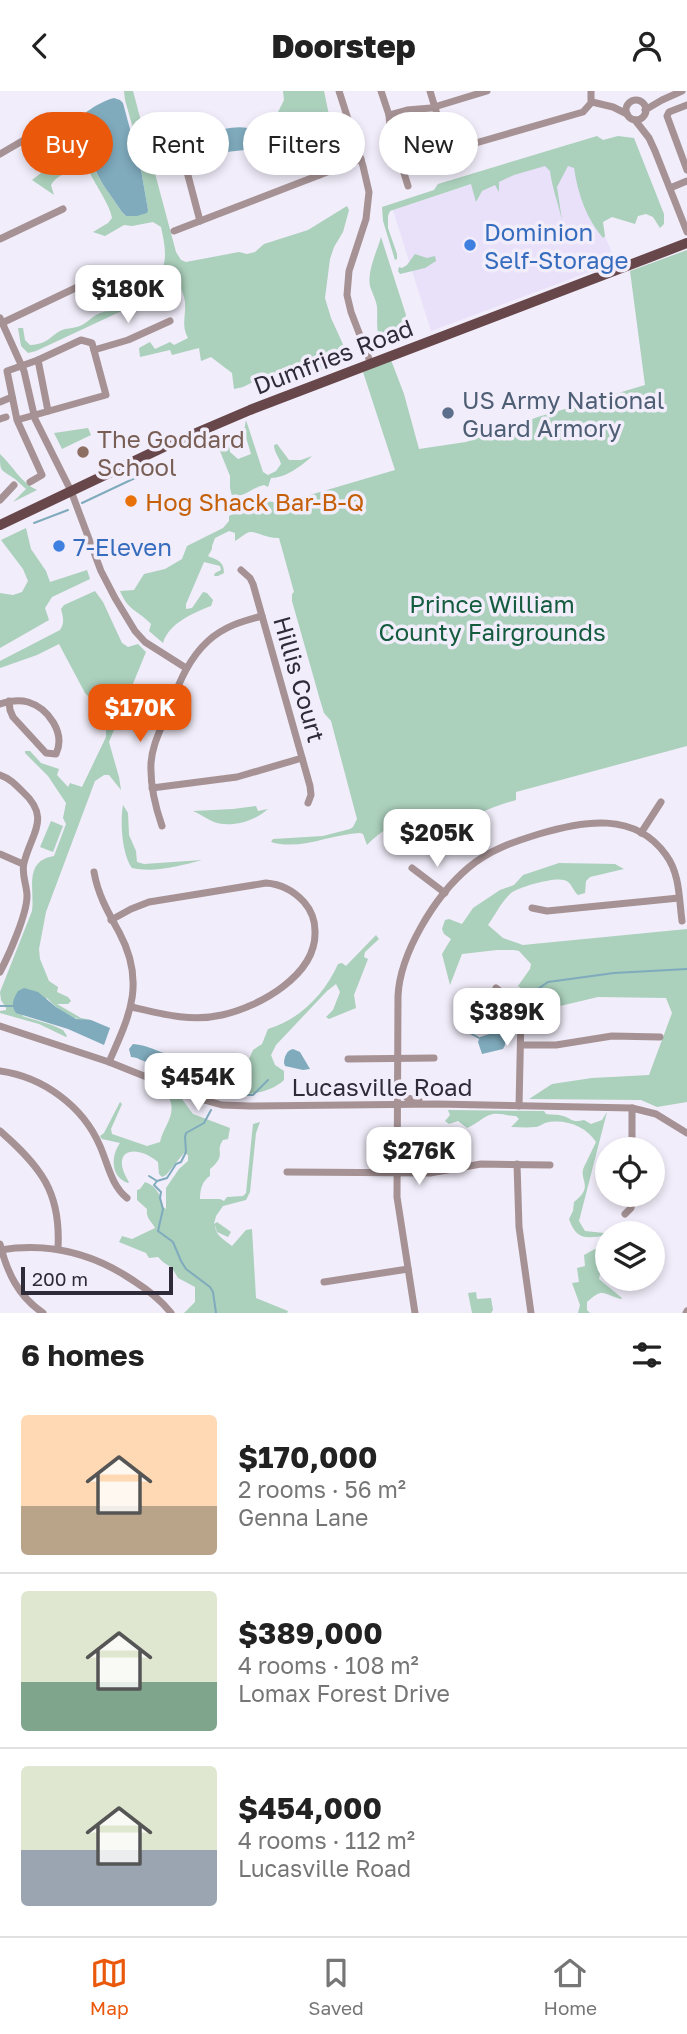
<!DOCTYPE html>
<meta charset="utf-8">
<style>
body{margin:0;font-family:"Golos Text",sans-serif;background:#f2f2f2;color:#222;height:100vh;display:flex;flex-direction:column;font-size:26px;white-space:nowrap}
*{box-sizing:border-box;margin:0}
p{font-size:23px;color:#767676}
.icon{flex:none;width:38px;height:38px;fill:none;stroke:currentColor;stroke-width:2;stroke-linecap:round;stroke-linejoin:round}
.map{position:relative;height:1222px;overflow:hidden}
.side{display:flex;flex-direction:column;background:#fff;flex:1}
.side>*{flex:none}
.top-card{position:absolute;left:21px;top:21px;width:646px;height:63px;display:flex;gap:14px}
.buttons{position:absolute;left:595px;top:1046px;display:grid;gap:14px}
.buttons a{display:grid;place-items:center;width:70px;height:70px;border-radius:50%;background:#fff;box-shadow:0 4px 10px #0003;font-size:35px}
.scale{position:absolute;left:21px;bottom:18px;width:152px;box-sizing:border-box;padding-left:7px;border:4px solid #302b38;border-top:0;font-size:19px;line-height:24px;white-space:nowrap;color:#302b38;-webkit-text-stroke:5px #f1edfa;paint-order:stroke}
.price{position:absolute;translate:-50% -60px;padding:0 16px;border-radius:14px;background:#fff;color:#222;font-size:23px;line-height:46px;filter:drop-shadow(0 2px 4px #0008)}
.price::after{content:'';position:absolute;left:50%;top:42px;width:21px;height:16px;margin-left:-10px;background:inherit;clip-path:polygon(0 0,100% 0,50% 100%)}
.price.active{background:#ea580c;color:#fff}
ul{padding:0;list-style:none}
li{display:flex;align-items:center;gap:21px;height:175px;padding:0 21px}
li+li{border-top:2px solid #e0e0e0}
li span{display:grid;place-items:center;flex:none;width:196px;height:140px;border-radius:7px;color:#555}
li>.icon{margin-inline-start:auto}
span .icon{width:84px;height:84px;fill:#fffc;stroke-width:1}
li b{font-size:30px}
h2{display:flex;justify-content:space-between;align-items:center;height:84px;padding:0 21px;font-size:30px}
.pill{padding:0 24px;border-radius:32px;background:#fff;box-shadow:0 4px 10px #0003;font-size:24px;line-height:63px}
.pill.active{background:#ea580c;color:#fff}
header{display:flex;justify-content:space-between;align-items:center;height:91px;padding:0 21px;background:#fff;font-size:32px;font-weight:800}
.tab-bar{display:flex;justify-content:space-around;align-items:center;height:98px;border-top:2px solid #e0e0e0;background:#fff;font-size:19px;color:#767676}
.tab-bar a{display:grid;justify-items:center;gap:4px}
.tab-bar .active{color:#ea580c}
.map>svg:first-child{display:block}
.built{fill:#e9e0f9}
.green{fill:#abd0bc}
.water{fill:#7fabbd}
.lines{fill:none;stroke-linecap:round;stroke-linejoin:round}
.stream{stroke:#7fabbd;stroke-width:2}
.minor{stroke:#a69294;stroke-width:7}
.major{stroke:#68474b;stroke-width:10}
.shop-dot{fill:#3f7fe0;stroke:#f1edfa;stroke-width:2.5}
.service-dot{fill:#5c6f8a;stroke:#f1edfa;stroke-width:2.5}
.education-dot{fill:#8d6e63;stroke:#f1edfa;stroke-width:2.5}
.food-dot{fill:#e8710a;stroke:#f1edfa;stroke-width:2.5}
.labels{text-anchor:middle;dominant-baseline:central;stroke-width:7;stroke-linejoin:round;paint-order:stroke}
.shop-label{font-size:24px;fill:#366cbe;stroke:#f1edfa;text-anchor:start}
.street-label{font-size:24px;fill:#302b38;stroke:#f1edfa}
.service-label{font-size:24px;fill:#4e5e75;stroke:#f1edfa;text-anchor:start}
.education-label{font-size:24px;fill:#785e54;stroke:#f1edfa;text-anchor:start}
.food-label{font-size:24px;fill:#c56008;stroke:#f1edfa;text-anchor:start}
.park-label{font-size:24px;fill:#155c3f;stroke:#f1edfa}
</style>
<header><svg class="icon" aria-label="back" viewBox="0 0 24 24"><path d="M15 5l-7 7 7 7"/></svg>Doorstep<svg class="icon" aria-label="person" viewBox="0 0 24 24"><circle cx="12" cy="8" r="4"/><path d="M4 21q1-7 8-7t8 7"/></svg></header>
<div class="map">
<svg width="687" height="1222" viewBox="0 0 687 1222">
<rect width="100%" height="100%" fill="#f1edfa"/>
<!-- built -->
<polygon class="built" points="569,61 616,171 431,240 393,119"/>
<!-- green -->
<g class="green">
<path d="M124 0H133L176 161 181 169 186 171 239 161 247 163 255 161 264 153 308 139 347 115 349 119 343 141 334 156 330 168 325 207 331 227 347 262 338 273 314 282 278 289 264 288 253 291 243 296 234 298 232 282 211 266 201 270 199 257 172 264 170 259 140 266 139 257 150 251 155 258 170 251 174 254 188 247C181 234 186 226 185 211 184 203 180 196 177 188 164 191 149 199 143 210L36 260 28 262 21 255 18 237H23L25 249 30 254C51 253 50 243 65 238 71 237 76 237 82 234 94 227 95 221 111 220L119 212 122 203C134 204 139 201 149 194 170 179 166 159 161 136L153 131 132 135 124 134 105 145 93 141 108 132 112 127C110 114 96 95 90 82 76 78 59 81 51 94L54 104 32 89 41 82 79 68C81 53 72 51 62 42L63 28 79 23 74 33V40L102 92 122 121 126 125 148 119 141 79V66L125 9Z"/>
<polygon points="283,0 324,0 329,24 327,26 317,24 301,31 300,35 306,34 291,53 272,61 267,56 264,25 278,21 284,9"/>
<path d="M597 45 603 49 618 45 634 47 664 123V133L660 137 653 126 646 123 638 125 635 133 612 126 603 131 605 145 603 147C586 127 578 103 574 77L568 75 557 96 562 129C558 112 552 96 550 80L545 75 514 84 499 91V101L495 94 482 100 476 111 471 93 390 120 388 125V137L397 163V168L395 169 383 130 382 116 434 99 438 93Z"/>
<path d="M381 146 406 224 404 236 399 247 382 254C375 237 378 233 377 216 376 208 372 202 370 195 367 179 377 161 381 146Z"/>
<path d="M687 159V655L516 701V709C498 714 482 720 466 730 459 733 455 739 447 740 429 743 431 734 418 730 401 725 377 743 367 754L363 743 360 742C331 743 300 760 271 751L273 748 323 745 350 738 353 736 357 728 331 630 324 622 320 609 292 510V503L294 501 279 447C268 448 256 440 250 441 245 442 239 448 235 450V442L229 440 215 447 212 455V458L208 465C217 469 224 470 224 482L218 485H214L215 482 221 479 220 475 204 471 186 513V518L192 517 203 501 207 502 213 509 211 515C193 522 169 532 163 552L149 540 151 533C138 519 128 520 120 500L134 499 144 483 165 478 182 468 187 455 223 437 229 430V425C246 417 259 405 279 413L395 379 363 281 391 269 404 303 419 358 466 351 538 326 645 294 630 180Z"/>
<polygon points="415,163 427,167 435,165 436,170 425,177 400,183 398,180 399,176 402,177 407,174"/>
<path d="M246 329 263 381 268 384 276 380 281 373C279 366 274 361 274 354L277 353 289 369H301L312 365C302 375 285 387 271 387L268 396 264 394C253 396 244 407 232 405L230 397V385L214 345 224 341 229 351 230 361 238 368 251 363 244 340Z"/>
<polygon points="88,337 91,344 62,358 54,342"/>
<path d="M0 363C13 375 21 392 37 399L13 411 26 398C21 394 17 389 12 386 0 378 0 380 0 363Z"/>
<polygon points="26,437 31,458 46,480 50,491 87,479 90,488 52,506 45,517 49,529 0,557 0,502 13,504 22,501 28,490 23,478 1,449"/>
<path d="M95 500 103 511 122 552 128 556 138 553 146 561 109 651 119 686 121 699 109 684H104L95 690 46 821 39 858 40 868 49 890 58 896 57 901 68 906 71 910 68 913H57L81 927 91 929C74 931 58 919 47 907L22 925 52 934 63 939 67 945 66 946 39 933 0 922V920L6 919V917L1 909 0 901 32 820C35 799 23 770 54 765L66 733 63 727 66 712 48 685 25 662V660H30L41 672 59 678 57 684 68 696 70 692 82 696 106 646V639L91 608 85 602 59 553 37 564 0 577V570L60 539C65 532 63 526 61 518L64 514Z"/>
<path d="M123 714 128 722 129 744 136 760 137 771 144 773 202 769C180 775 154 782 132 777 122 763 120 731 123 714Z"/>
<path d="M256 715 258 720 268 718C255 730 231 737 214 731 207 728 200 723 193 720L233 718Z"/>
<polygon points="51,730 63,735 53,761 40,756"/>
<path d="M559 772 615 773 624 778 590 786 586 790 585 802 578 804C572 799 572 791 564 789 553 786 519 796 511 802 502 810 495 824 488 834L503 847 523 854 687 838V1011L657 1016 641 1009 529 1008 552 993 592 987 649 984 672 922 666 907 598 906 539 920 538 909 518 895 530 878 531 873 519 860 514 859H497L462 863 450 894 442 863 451 848 444 843 442 838 445 829 449 828 462 833 473 817 500 799 514 794 523 784Z"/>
<path d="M376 844 379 848 365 861 364 866 368 868 354 904 356 917 329 928 326 926 333 919 340 901 336 893 327 900 276 954 271 964 275 974 284 980V989C274 999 251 1006 237 1001 229 998 225 992 218 989L216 965 219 970 223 987C230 979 238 966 249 968L253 959 262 953 268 938C299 929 325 903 338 873L342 872 346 875Z"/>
<path d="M171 1003 182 1008 193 1023 230 1037 228 1048 223 1049C214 1062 228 1063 210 1078V1085C202 1090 200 1099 200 1108H220L224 1110 227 1106 243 1105 246 1102 253 1033 260 1031 256 1042 250 1101 246 1109 223 1115 216 1125 214 1133 217 1131 231 1141 228 1146 217 1141 215 1134C215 1144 224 1149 232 1155L246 1139 252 1138 256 1207 288 1220 287 1222H184L195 1211V1196L178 1187 172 1177 163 1171 158 1166 149 1167 146 1162 119 1151 122 1145 132 1148 155 1137C151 1129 146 1128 147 1118L137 1109V1099L140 1098 145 1091C157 1095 161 1105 163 1116L166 1118V1097L179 1078 188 1070V1064L184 1062 166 1084 162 1086 159 1083 158 1071C135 1052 109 1059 129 1091L128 1092C110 1086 111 1065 120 1052L102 1048 100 1045 104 1042 120 1011 122 1013 111 1038 112 1043 147 1055 160 1051C164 1033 178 1024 168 1004Z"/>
<path d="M448 1019 544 1020 546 1023C551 1024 558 1023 563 1025 573 1028 571 1032 584 1029L591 1033 602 1029 607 1021 579 1130 585 1140 604 1142 606 1144C587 1148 576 1149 569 1128L573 1120 574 1111C595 1095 578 1089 584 1076 588 1068 592 1059 596 1051 586 1035 564 1027 545 1032 541 1034 538 1036 535 1036 527 1037 519 1036 511 1036L519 1028 516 1025C509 1025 500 1022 493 1023 483 1025 476 1034 467 1037L458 1030 449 1033 445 1030 450 1024Z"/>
<path d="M604 1153 606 1154 599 1188 622 1207 621 1208C603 1203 603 1196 587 1211V1219L590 1222H578L580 1214 572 1192 579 1191 577 1177 585 1175 584 1164Z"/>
<polygon points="476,1201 477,1208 491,1207 493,1219 491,1222 472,1222 468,1202"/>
</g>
<!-- water -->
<g class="water">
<path d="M114 7 120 9 123 12 141 79 148 119 147 122 137 125H126L122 121 102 92 73 36C80 23 99 11 114 7Z"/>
<path d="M180 28C190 30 197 39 207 40 220 40 234 34 248 37L254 51 252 55 245 59 179 66 162 64C154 57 153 43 154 33H163Z"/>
<path d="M24 897 38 901 56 916 76 928 91 929 110 937 104 954 68 938 16 922C10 914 14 907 18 900Z"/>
<polygon points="505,938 505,954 503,958 482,963 478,951 480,946"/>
<path d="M133 953C149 954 157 961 171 964 186 968 200 965 216 965L218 995 229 1000 223 1006 213 1004 211 1000 215 995 210 980C183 982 172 977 147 971 141 970 138 966 131 966L129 958Z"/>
<path d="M293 958 300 961 310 978 303 979 285 975 284 972C284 966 287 959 293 958Z"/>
</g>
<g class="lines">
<!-- stream -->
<g class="stream">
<polyline points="221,62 221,67"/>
<polyline points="144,383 147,381"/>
<polyline points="82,412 135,387"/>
<polyline points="34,432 68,419"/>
<polyline points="523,908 548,891 614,882 687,878"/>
<polyline points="0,915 13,915"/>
<polyline points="479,947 470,942 472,940 498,929 508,921"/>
<polyline points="229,1000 238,1004 253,1004 268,989"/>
<polyline points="211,1019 204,1032 186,1042 185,1046 186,1061 181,1071 176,1073 167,1087 157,1090 154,1094 161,1101 160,1107 163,1118 158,1140 173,1151 181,1170 186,1178 210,1196 213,1201 216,1222"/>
<polyline points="149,1085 157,1090"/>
</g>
<!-- minor -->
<g class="minor">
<polyline points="339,0 363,75 369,101 366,128 349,180 347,204 351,221 371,273"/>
<polyline points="381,0 389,24 390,37 408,95"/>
<polyline points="430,0 448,60 583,21 591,12 591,0"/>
<circle cx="636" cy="19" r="10"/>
<polyline points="592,11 613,16 627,23"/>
<polyline points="687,14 669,21 667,25 687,79"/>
<polyline points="645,19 662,9 682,0"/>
<polyline points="389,24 407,19 431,17 487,0"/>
<polyline points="635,29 649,47 655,60 687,141"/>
<polyline points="306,45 319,84"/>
<polyline points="0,63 24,49"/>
<polyline points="186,77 200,130"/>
<polyline points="670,97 687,90"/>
<polyline points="174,140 361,68"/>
<polyline points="0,148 63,118"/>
<polyline points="0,227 24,280 35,328 71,400 101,480 115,507 135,540 145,551 186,577"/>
<polyline points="2,232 109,181"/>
<polyline points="94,259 128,249 170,230"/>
<polyline points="38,269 48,320"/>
<polyline points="0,311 12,306"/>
<polyline points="0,328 6,326"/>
<polyline points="17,329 106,304 92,252 81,249 38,269 7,280 17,329 42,384 30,391"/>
<polyline points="0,409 14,394"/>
<polyline points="241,479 250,487 253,493 310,695 311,704 308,712"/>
<path d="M0 613C9 610 18 608 28 611 48 617 66 642 56 663L46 662 13 626 10 619 9 610"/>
<path d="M0 684C9 687 15 693 22 700 52 727 31 742 24 772 21 783 27 794 27 805 27 823 9 864 0 881"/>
<polyline points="152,697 237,686 302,667"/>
<path d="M162 735C155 715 150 694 151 672 152 655 160 640 166 625 177 598 186 570 208 550 223 536 242 530 262 525"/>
<polyline points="641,742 661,711"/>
<polyline points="0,763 23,773"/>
<polyline points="412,777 445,802"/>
<path d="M94 781C98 804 108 821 119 841 146 891 130 924 109 971"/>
<polyline points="532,817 547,820 679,807"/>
<path d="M111 829 131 818 149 811 266 792C281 793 293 799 304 811 311 819 315 829 315 840 317 884 259 916 222 924 191 931 162 923 132 916"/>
<polyline points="496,897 514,911 521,926 519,1015"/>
<polyline points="0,935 109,971 204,1009 222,1014 250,1015 437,1013 632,1017 656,1023 687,1042"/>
<polyline points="521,954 556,954 612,945 660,946"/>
<polyline points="348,968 434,967"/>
<path d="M0 980C43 986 83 1015 100 1055 108 1073 111 1094 127 1107"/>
<polyline points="399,996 407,1007 419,1010"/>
<polyline points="632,1017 632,1059"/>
<path d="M0 1040C41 1076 61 1101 58 1157"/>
<polyline points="517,1073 519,1136 531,1222"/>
<polyline points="287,1081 430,1082 481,1073 550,1074"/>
<polyline points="625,1123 631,1117 633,1104"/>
<path d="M0 1153C7 1181 18 1205 43 1222"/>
<path d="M0 1159C49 1151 93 1162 134 1190 148 1199 161 1209 171 1222"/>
<polyline points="324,1191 408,1178"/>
<path d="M415 1222 397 1106 398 905C400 862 435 805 468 777 489 759 513 751 539 743 582 730 635 720 666 764 680 783 679 808 682 830"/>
<polyline points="686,1222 687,1220"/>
</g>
<!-- major -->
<polyline class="major" points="0,434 168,354 250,319 687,152"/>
</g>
<!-- markers -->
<g class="shop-dot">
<circle cx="470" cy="154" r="7"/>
<circle cx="59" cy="455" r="7"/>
</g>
<circle class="service-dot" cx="448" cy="322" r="7"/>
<circle class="education-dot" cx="83" cy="361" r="7"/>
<circle class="food-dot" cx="131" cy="410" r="7"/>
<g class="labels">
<!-- shop labels -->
<g class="shop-label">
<text x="484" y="140">Dominion<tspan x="484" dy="28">Self-Storage</tspan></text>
<text x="73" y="455">7-Eleven</text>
</g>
<!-- street labels -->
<g class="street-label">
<text transform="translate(333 265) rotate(-21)">Dumfries Road</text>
<text transform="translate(300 588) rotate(74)">Hillis Court</text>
<text x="382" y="995">Lucasville Road</text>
</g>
<!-- service labels -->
<g class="service-label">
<text x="462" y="308">US Army National<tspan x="462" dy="28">Guard Armory</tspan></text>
</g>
<!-- education labels -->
<g class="education-label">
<text x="97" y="347">The Goddard<tspan x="97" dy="28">School</tspan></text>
</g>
<!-- food labels -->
<g class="food-label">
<text x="145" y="410">Hog Shack Bar-B-Q</text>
</g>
<!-- park labels -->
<g class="park-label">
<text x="492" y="512">Prince William<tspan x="492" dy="28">County Fairgrounds</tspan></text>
</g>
</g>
</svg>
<div class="buttons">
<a><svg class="icon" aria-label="locate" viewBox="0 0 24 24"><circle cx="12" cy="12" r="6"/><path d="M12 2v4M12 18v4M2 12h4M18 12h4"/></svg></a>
<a><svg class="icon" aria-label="layers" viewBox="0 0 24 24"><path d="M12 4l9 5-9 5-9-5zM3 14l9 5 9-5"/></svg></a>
</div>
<div class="scale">200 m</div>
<b class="price" style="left:128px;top:234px">$180K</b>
<b class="price active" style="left:140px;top:653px">$170K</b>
<b class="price" style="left:437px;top:778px">$205K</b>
<b class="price" style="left:507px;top:957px">$389K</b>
<b class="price" style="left:198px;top:1022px">$454K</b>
<b class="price" style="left:419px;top:1096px">$276K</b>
<div class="top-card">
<a class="pill active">Buy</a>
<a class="pill">Rent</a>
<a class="pill">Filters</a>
<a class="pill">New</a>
</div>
</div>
<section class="side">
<h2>6 homes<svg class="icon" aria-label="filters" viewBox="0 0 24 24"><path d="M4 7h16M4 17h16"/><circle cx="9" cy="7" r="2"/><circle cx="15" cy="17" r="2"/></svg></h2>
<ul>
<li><span style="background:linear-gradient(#ffd9b3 65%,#b9a48a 0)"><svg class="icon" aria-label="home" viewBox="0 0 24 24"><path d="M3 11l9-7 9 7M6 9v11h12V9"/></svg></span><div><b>$170,000</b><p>2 rooms · 56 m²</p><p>Genna Lane</p></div></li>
<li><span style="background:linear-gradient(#dfe7d0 65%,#7fa58c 0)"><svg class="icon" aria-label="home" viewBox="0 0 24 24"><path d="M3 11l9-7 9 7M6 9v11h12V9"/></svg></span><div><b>$389,000</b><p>4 rooms · 108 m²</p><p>Lomax Forest Drive</p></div></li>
<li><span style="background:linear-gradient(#dfe7d0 60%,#9aa5b1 0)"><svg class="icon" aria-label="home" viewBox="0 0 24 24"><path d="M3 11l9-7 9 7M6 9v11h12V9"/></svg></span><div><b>$454,000</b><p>4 rooms · 112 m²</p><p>Lucasville Road</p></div></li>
</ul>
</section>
<nav class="tab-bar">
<a class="active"><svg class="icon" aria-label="map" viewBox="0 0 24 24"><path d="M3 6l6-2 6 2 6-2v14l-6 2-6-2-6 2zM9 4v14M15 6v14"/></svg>Map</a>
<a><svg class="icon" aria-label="saved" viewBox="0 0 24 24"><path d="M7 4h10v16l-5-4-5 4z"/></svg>Saved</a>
<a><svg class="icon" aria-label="home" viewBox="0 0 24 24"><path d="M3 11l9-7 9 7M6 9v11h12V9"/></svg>Home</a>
</nav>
